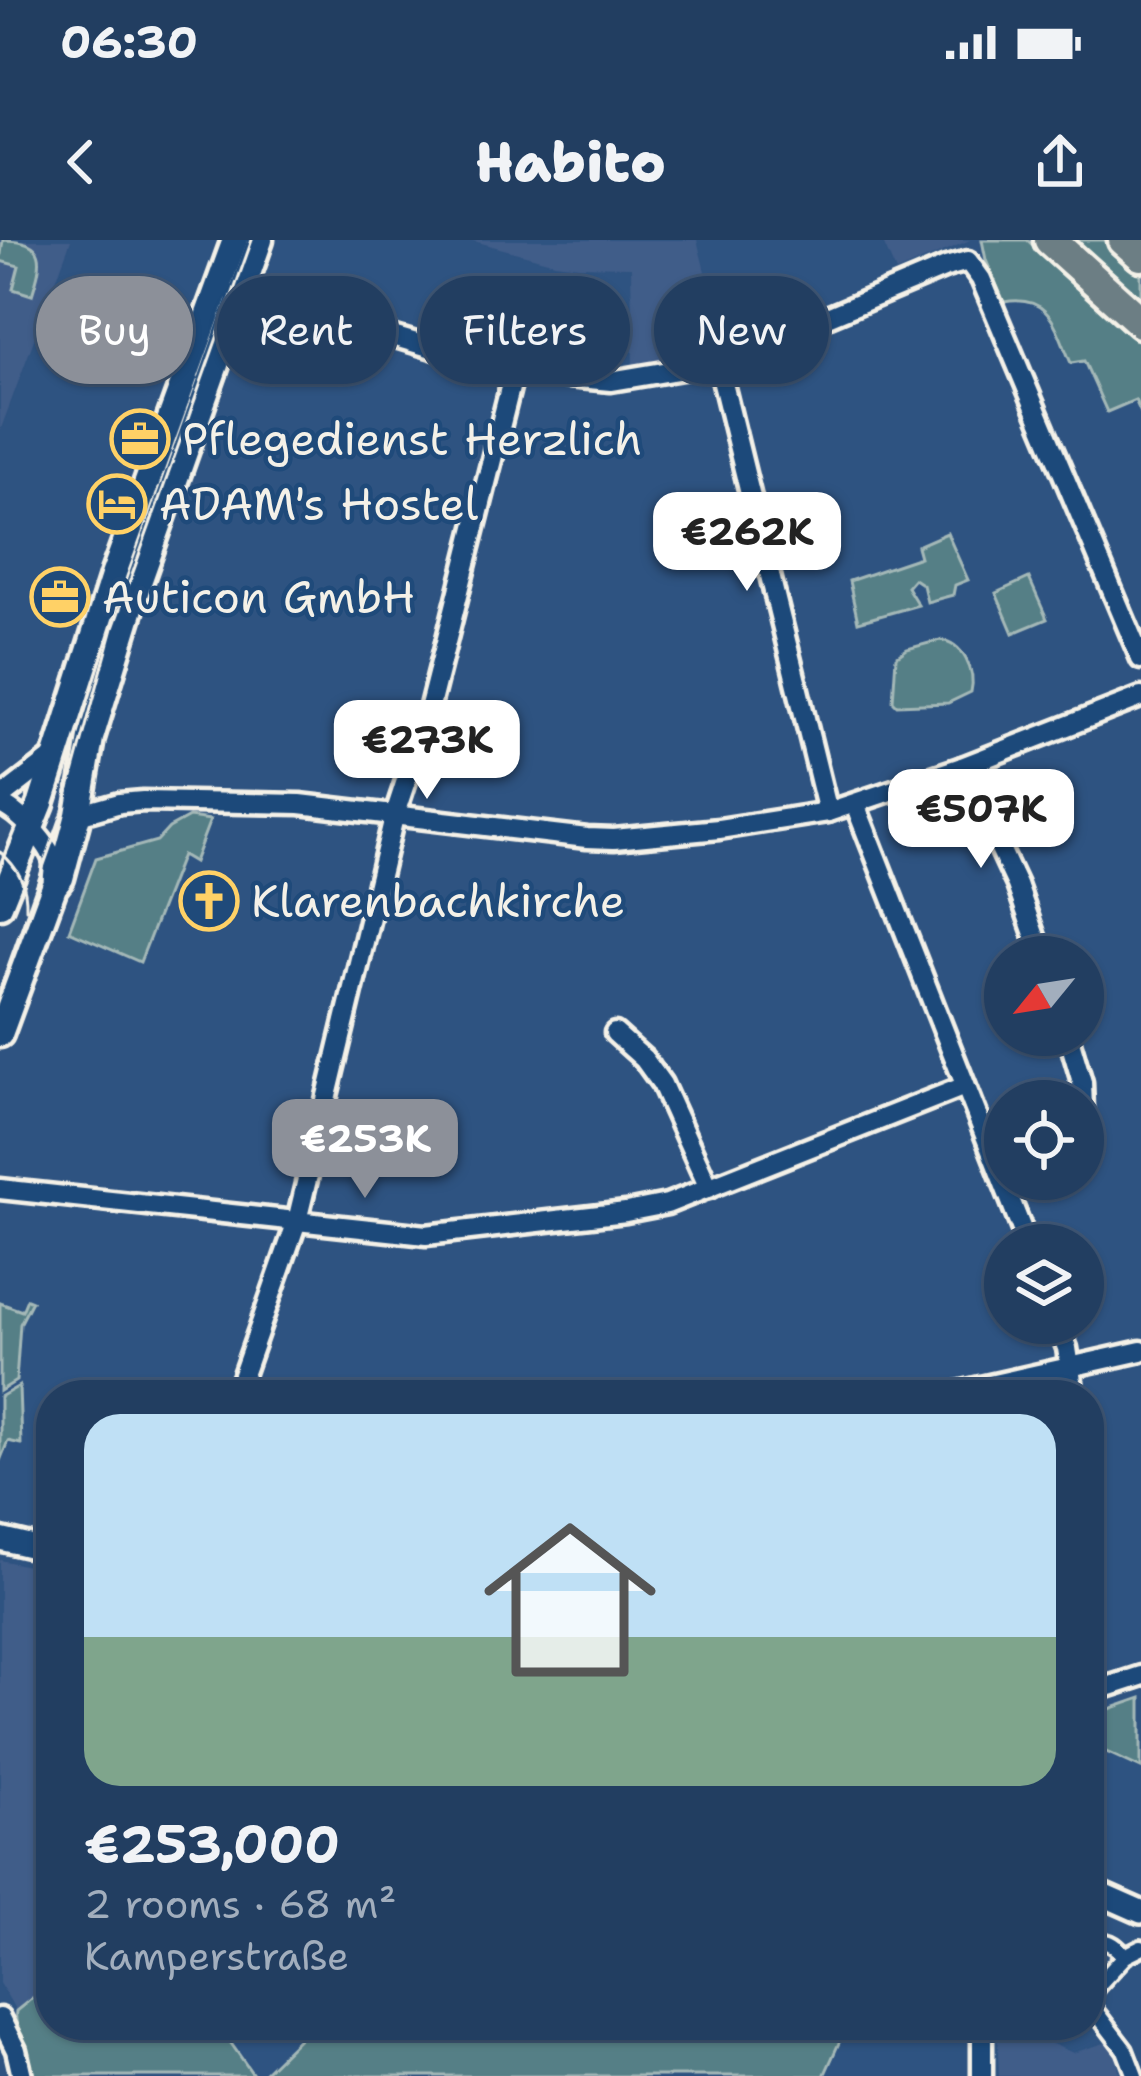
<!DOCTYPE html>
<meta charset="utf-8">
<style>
body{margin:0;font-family:"Shantell Sans",sans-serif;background:#2e496a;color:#f1f3f6;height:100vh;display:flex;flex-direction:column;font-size:45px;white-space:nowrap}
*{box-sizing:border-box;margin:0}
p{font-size:39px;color:#a2aebd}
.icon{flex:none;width:66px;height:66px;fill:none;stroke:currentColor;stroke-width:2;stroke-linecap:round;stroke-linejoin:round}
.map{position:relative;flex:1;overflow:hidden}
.drawer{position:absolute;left:36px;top:1140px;width:1068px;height:660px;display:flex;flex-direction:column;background:#223e61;border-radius:48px;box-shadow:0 3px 9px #0004,0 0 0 3px #3f5776}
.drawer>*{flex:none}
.hud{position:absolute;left:36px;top:36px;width:1071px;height:108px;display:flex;gap:24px}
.needle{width:78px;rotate:240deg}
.fabs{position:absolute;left:984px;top:696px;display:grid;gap:24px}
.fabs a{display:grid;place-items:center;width:120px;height:120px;border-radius:50%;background:#223e61;box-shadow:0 3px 9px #0004,0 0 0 3px #3f5776;font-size:60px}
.price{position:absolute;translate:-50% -102px;padding:0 27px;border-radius:24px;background:#fff;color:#222;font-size:39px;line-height:78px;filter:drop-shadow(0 3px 6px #0008)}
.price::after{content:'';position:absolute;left:50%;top:72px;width:36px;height:27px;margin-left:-18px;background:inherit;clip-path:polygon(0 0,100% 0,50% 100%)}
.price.current{background:#8c9099;color:#fff}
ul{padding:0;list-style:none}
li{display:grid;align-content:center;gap:24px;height:636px;padding:0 48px}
li span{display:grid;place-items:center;height:372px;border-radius:36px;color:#555}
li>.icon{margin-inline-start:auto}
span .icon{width:216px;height:216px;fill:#fffc;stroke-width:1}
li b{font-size:51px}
.chip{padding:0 42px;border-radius:54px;background:#223e61;box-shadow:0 3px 9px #0004,0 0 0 3px #3f5776;font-size:42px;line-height:108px}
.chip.current{background:#8c9099;color:#fff}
.status{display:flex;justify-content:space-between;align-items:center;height:84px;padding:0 60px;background:#223e61;direction:ltr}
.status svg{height:33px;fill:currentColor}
header{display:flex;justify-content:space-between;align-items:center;height:156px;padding:0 48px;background:#223e61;font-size:54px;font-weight:800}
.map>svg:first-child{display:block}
.built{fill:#415d89}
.green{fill:#557f86;stroke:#a4b8b7;stroke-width:3}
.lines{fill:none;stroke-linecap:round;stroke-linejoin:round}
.pedestrian-casing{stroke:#f4f1e8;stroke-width:22}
.minor-casing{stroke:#f4f1e8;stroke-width:27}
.tertiary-casing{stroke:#f4f1e8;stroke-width:30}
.secondary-casing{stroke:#f4f1e8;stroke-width:33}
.trunk-casing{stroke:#f4f1e8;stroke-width:39}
.pedestrian{stroke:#1f4a7a;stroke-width:14}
.minor{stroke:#1f4a7a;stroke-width:18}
.tertiary{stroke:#1f4a7a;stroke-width:21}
.secondary{stroke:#1f4a7a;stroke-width:24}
.trunk{stroke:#6c7e84;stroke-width:30}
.tram{stroke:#f4f1e8;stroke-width:3}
.labels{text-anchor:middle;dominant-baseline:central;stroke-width:9;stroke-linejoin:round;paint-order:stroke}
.poi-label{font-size:45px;fill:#f4f1e8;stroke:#1f4a7a;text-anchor:start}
</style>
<div class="status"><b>06:30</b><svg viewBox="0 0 49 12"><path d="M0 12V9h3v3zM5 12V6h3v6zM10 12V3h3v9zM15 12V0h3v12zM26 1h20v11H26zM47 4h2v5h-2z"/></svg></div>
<header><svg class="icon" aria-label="back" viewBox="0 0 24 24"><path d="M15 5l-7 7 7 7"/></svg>Habito<svg class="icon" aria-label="share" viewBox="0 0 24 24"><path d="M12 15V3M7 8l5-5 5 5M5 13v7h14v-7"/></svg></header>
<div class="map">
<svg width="1141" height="1836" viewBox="0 0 1141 1836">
<rect width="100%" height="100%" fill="#2e5381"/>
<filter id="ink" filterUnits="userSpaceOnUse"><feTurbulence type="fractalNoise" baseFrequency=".00833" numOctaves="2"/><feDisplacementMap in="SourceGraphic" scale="24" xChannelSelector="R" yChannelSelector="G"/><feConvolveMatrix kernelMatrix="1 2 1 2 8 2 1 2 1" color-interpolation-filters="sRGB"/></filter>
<g filter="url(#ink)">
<!-- built -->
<g class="built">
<polygon points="0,0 71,0 0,191"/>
<polygon points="470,0 697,0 724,106 633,126 631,27 579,26 555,23"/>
<polygon points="882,0 970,0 896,32"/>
<polygon points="0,1320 51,1331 51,1743 16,1771 0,1743"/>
<polygon points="997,1785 1013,1787 1073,1813 1111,1801 1114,1805 1120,1836 999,1836"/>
</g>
<!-- green -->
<g class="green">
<path d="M3 0C48 0 43 20 32 55L13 49 19 26 0 21Z"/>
<path d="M982 0H1027L1141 103V173L1135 160 1107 172 1084 121 1071 123C1056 88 1051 54 1004 62L986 20Z"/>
<polygon points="1065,0 1108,0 1141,30 1141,70"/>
<polygon points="947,293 968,340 955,345 953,355 927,362 923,345 914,339 907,347 918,365 858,382 849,341 920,317 917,306"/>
<polygon points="1029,338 1047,379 1013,393 996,353"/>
<path d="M940 400C963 402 976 432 971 452L948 463 897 465 893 461 896 417 907 409Z"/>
<polygon points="189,577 210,580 194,622 182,615 140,722 69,691 96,618 157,601 169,588"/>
<polygon points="27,1059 32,1061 20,1084 16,1141 0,1151 0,1063 22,1071"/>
<polygon points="19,1146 21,1204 8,1201 0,1221 0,1157"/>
<polygon points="1141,1458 1141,1528 1089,1504 1089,1476"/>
<path d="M51 1743V1785H218L254 1836H34C31 1813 13 1790 16 1771Z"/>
<polygon points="313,1785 847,1785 824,1836 261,1836"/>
</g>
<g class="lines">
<defs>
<g id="pedestrian">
<path d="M1091 1703C1106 1698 1115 1704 1125 1716"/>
<polyline points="1089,1755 1125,1716 1141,1708"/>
<polyline points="1089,1763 1125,1810 1135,1836"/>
</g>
<g id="minor">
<polyline points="234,54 243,52 514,132 611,141 718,123 946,27 968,21 981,39 1141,419"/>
<polyline points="718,123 828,572"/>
<polyline points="962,527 1017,645 1042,717"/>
<polyline points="0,558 57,514"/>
<path d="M0 564C16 570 52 605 54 624 54 630 52 637 53 644"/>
<polyline points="855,564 1028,1005"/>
<polyline points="78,575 120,563 143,561 300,564 587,598 614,599 719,589 828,572 962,527 1141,457"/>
<polyline points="615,793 644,819 662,844 709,948"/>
<polyline points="1068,795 1082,842 1083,870"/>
<polyline points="0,949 426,995 626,972 667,964 965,846"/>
<polyline points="1057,1083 1067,1108 1074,1155"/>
<polyline points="239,1146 273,1155"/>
<polyline points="236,1155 297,981 394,577 428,474 514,132"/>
<polyline points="945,1155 1141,1111"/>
<polyline points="1089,1223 1094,1246"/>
<polyline points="1089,1453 1141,1436"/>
<polyline points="0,1778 16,1810 22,1836"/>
<polyline points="982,1785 982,1836"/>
</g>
<g id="tertiary">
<polyline points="0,1299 51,1311"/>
<polyline points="1089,1649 1141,1672"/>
</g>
<g id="secondary">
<polyline points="0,665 41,563 114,333 235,0"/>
<polyline points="0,794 54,647 61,638 78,575 91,498 138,345 260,0"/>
</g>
<g id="trunk">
<polyline points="1050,0 1141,82"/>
<polyline points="1124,0 1141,15"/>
</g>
</defs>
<!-- pedestrian casing -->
<use href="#pedestrian" class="pedestrian-casing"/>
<!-- minor casing -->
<use href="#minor" class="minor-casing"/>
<!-- tertiary casing -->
<use href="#tertiary" class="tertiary-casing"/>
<!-- secondary casing -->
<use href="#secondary" class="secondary-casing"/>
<!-- trunk casing -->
<use href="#trunk" class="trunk-casing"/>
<!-- pedestrian -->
<use href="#pedestrian" class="pedestrian"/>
<!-- minor -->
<use href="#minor" class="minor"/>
<!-- tertiary -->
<use href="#tertiary" class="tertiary"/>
<!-- secondary -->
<use href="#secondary" class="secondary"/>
<!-- trunk -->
<use href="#trunk" class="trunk"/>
<!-- tram -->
<g class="tram">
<path d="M0 612C19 628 27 645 26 669"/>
<polyline points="0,749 62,574 113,388 252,0"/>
</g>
</g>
</g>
<!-- icons -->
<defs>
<symbol id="office-ring" viewBox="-11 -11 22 22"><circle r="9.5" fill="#1f4a7a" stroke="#ffd166" stroke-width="1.5"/><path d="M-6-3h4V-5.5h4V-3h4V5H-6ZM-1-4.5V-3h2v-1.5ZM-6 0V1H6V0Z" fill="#ffd166"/></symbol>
<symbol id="hotel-ring" viewBox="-11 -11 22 22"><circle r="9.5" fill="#1f4a7a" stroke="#ffd166" stroke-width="1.5"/><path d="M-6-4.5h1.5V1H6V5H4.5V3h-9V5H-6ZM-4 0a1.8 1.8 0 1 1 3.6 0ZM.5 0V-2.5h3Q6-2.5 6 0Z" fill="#ffd166"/></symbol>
<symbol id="church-ring" viewBox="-11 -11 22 22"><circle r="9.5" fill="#1f4a7a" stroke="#ffd166" stroke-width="1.5"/><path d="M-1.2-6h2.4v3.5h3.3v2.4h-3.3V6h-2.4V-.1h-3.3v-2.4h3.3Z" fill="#ffd166"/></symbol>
</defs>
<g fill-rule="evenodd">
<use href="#office-ring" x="107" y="166" width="66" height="66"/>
<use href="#hotel-ring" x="84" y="231" width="66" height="66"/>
<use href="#office-ring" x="27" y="324" width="66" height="66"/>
<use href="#church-ring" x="176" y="628" width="66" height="66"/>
</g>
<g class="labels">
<!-- poi labels -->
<g class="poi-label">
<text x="182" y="199">Pflegedienst Herzlich</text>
<text x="159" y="264">ADAM's Hostel</text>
<text x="102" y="357">Auticon GmbH</text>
<text x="251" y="661">Klarenbachkirche</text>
</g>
</g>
</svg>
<div class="fabs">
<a><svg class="needle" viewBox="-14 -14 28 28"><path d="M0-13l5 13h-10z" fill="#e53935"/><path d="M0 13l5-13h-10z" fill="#a2aebd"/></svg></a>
<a><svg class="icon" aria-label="locate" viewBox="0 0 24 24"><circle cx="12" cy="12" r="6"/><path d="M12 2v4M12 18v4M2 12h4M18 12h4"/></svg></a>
<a><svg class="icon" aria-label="layers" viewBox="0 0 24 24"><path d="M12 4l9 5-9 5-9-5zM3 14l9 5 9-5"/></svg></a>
</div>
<b class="price" style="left:747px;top:354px">€262K</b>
<b class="price" style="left:427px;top:562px">€273K</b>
<b class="price" style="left:981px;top:631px">€507K</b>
<b class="price current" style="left:365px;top:961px">€253K</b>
<div class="hud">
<a class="chip current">Buy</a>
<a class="chip">Rent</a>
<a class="chip">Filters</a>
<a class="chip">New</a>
</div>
<section class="drawer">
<ul>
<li><span style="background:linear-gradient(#bfe0f5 60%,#7fa58c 0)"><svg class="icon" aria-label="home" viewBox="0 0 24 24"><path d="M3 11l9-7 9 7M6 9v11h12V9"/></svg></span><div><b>€253,000</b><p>2 rooms · 68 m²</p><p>Kamperstraße</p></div></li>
</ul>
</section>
</div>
